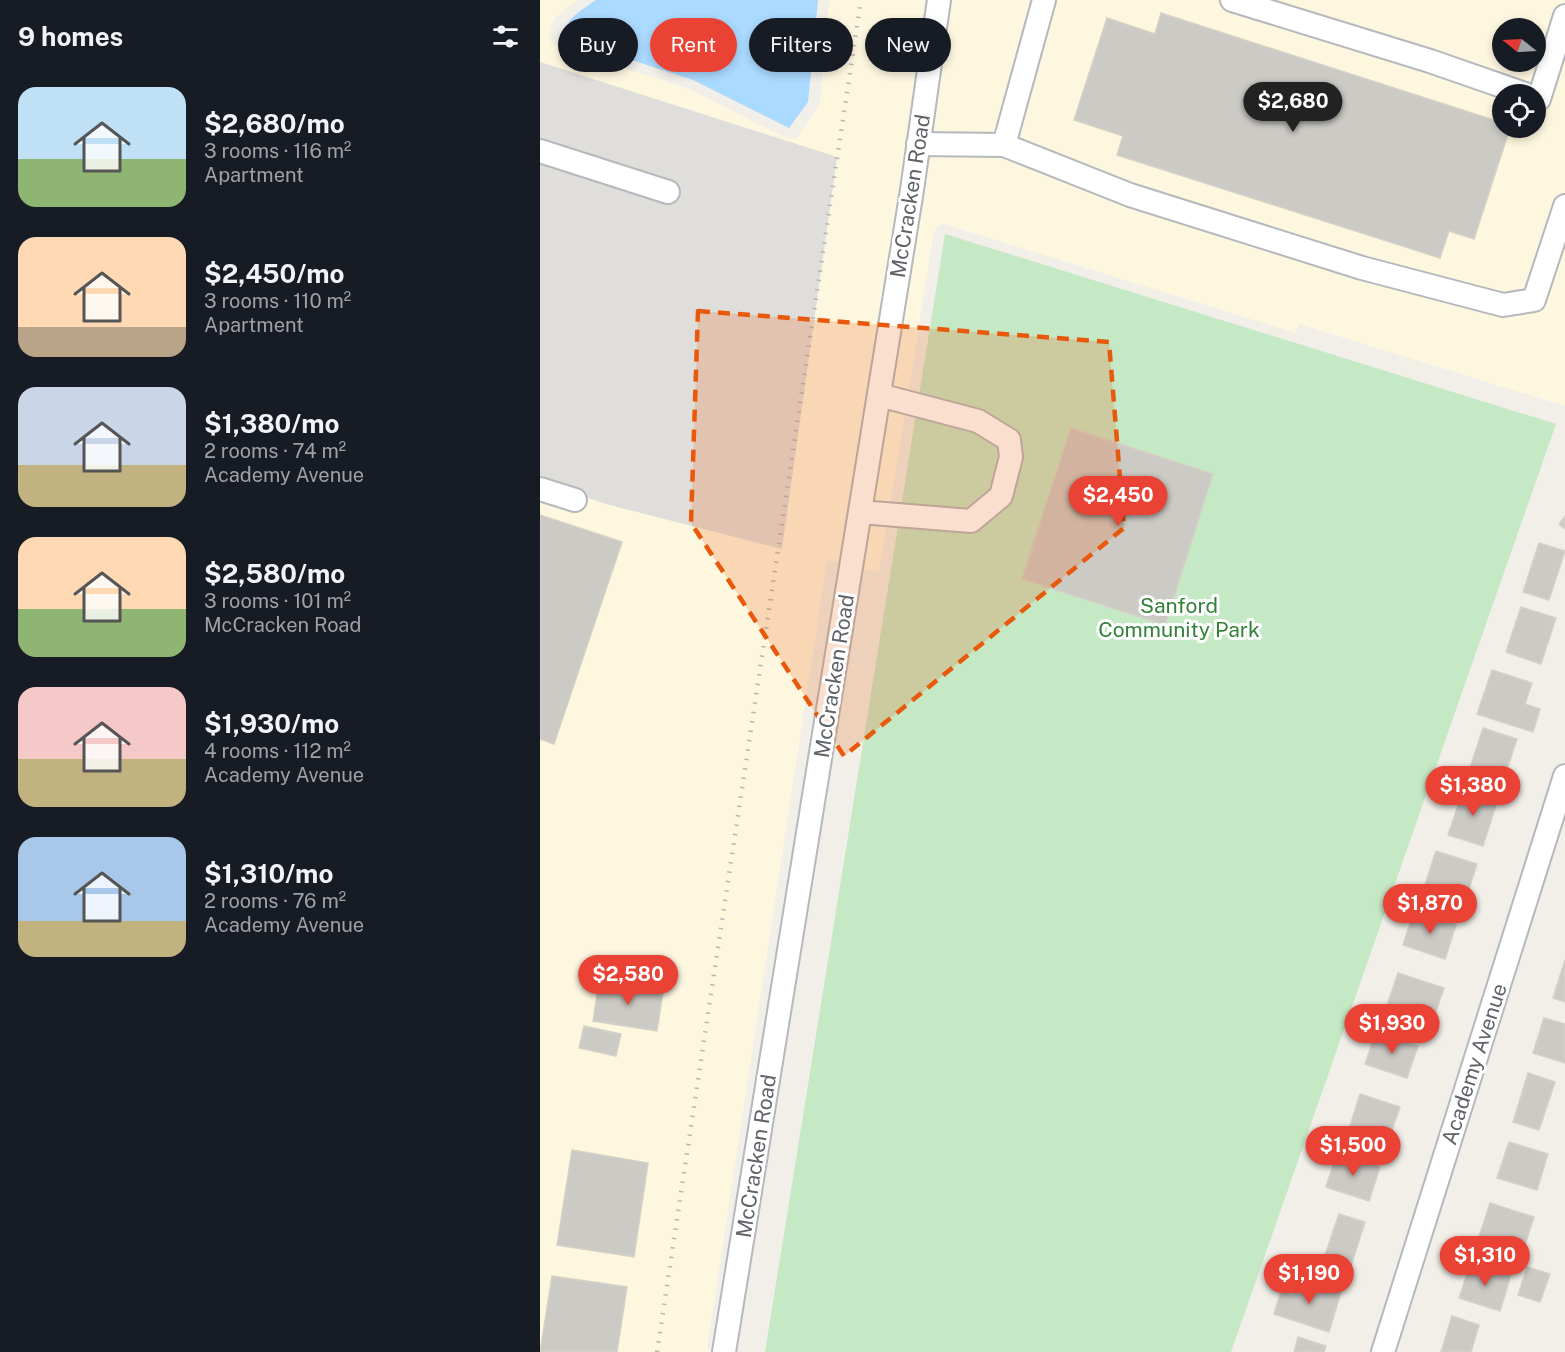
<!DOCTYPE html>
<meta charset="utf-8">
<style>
body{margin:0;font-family:"Public Sans",sans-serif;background:#242831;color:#f1f3f6;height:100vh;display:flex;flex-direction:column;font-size:22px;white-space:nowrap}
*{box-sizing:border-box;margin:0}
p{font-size:20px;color:#9ea1a6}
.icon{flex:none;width:33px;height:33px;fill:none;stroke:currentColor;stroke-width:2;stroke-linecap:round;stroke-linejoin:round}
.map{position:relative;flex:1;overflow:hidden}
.drawer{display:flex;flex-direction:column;background:#171b24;width:540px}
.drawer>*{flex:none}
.guide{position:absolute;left:18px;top:18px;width:570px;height:54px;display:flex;gap:12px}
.needle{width:39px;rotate:288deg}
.buttons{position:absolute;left:952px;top:18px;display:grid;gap:12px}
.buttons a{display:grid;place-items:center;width:54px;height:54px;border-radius:50%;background:#171b24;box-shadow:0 3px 9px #0003;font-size:30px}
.price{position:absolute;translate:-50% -51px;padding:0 14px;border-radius:21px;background:#ea4335;color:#fff;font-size:20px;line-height:39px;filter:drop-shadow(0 2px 3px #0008)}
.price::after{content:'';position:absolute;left:50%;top:36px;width:18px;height:14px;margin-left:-9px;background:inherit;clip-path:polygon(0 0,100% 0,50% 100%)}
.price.selected{background:#222;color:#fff}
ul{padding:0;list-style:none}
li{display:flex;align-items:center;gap:18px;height:150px;padding:0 18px}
li span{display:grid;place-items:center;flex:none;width:168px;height:120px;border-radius:18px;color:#555}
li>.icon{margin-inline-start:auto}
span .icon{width:72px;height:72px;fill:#fffc;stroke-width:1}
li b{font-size:26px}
h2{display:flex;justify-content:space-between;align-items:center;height:72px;padding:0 18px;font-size:26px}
.chip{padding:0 21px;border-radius:27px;background:#171b24;box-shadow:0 3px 9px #0003;font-size:21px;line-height:54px}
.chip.selected{background:#ea4335;color:#fff}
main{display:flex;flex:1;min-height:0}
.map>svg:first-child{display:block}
.commercial{fill:#fef7e0;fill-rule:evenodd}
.industrial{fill:#e0deda}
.green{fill:#c5e8c5}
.water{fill:#aadaff}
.building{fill:#cccac5;stroke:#d6d1c6;stroke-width:1.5}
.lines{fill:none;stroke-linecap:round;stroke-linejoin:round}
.minor-casing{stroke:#b5b8bc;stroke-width:26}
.minor{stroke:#fff;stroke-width:22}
.rail{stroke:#b6b7b8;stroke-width:4.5;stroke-dasharray:1.5 8;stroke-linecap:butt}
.marked{fill:#e8590c;fill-opacity:0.2;stroke:#e8590c;stroke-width:4.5;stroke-dasharray:12 8;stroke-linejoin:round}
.labels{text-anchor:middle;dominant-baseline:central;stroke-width:6;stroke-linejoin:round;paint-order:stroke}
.street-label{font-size:21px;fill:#5f6368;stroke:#fff}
.park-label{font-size:21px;fill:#348238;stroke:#fff}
</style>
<main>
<section class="drawer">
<h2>9 homes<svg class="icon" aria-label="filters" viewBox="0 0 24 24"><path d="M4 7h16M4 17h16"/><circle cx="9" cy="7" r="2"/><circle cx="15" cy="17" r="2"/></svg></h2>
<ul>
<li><span style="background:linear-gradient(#bfe0f5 60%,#8fb573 0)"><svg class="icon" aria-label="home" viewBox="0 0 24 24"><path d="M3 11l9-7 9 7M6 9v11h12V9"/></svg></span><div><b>$2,680/mo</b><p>3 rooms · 116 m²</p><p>Apartment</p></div></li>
<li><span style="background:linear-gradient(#ffd9b3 75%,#b9a48a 0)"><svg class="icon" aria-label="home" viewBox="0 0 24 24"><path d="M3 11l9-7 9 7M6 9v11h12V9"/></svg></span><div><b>$2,450/mo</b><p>3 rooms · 110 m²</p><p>Apartment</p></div></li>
<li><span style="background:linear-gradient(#c9d6e8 65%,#c2b280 0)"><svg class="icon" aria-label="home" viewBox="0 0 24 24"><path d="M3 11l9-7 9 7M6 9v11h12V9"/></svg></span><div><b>$1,380/mo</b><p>2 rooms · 74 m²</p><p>Academy Avenue</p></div></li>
<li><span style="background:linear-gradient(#ffd9b3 60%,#8fb573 0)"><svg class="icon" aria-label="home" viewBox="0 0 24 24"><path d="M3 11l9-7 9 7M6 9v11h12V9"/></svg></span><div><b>$2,580/mo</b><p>3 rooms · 101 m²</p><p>McCracken Road</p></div></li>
<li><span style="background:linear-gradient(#f6c9c9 60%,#c2b280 0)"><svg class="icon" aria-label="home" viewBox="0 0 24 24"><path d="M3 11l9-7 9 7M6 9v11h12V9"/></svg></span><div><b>$1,930/mo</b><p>4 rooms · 112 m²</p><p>Academy Avenue</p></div></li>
<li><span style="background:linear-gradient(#a9c7e8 70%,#c2b280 0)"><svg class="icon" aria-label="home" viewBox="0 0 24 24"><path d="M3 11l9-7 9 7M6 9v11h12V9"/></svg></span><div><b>$1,310/mo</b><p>2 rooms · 76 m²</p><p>Academy Avenue</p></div></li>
</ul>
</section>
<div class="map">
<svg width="1025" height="1352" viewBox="0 0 1025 1352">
<rect width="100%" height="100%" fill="#f1efe8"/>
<!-- commercial -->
<g class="commercial">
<polygon points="0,0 36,0 14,19 9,36 11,42 17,46 149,89 244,137 251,139 257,137 280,104 289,0 385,0 359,188 298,563 287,560 167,1348 171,1350 171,1352 0,1352 0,481 66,504 242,548 297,157 0,62"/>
<path d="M412 0H1025V406L759 324 756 333 404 224 397 226 394 232 339 573 324 569 385 193ZM963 28H996V62H963ZM963 94H996V128H963Z"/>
</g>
<!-- industrial -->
<polygon class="industrial" points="0,62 297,157 242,549 66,504 0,481"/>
<!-- green -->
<polygon class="green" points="405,234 1016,424 691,1352 225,1352"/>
<!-- water -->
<path class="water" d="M56 0H278L268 102 249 128 153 80 21 37C26 19 41 10 56 0Z"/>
<!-- building -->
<g class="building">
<polygon points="621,13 963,123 963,128 970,128 934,239 909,231 900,258 577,155 583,136 534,120 567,18 615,34"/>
<polygon points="531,428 673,474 625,625 482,579"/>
<polygon points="0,515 82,542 14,744 0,739"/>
<polygon points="1025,516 1025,529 1019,524"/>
<polygon points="999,543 1025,551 1009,600 983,592"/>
<polygon points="981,607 1016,618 1001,664 966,652"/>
<polygon points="952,670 992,683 985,704 1000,709 993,732 937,714"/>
<polygon points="943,728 977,739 962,785 928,774"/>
<polygon points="924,788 958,799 943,846 908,835"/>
<polygon points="896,851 937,864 925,901 884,888"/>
<polygon points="874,911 916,925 905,959 863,945"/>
<polygon points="1025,960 1025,1002 1013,998"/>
<polygon points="858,973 904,988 892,1023 846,1008"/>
<polygon points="59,982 123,992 117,1031 53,1021"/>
<polygon points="1004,1018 1025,1024 1025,1063 993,1053"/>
<polygon points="44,1026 81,1034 76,1056 39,1048"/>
<polygon points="836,1032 878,1046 867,1078 825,1064"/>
<polygon points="988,1073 1015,1082 999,1130 973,1122"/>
<polygon points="820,1094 860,1107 848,1141 809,1129"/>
<polygon points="969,1142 1008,1154 997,1190 957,1178"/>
<polygon points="32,1150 108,1163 94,1257 17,1245"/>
<polygon points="797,1153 840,1167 829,1201 786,1187"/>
<polygon points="950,1203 994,1217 983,1251 939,1237"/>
<polygon points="799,1214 825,1222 809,1272 782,1264"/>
<polygon points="931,1262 971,1275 960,1311 919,1298"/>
<polygon points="987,1267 1010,1274 1000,1302 978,1295"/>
<polygon points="12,1276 87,1287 77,1352 0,1352"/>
<polygon points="758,1278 801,1292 789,1332 734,1314 741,1291 752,1295"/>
<polygon points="912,1316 939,1325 931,1352 901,1352"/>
<polygon points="758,1337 786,1346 784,1352 754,1352"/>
</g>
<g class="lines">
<defs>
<g id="minor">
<polyline points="692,0 890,61 985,94"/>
<polyline points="996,98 999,99 1025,16"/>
<polyline points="378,144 464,145 590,195 822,268 963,305 994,300 1025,206"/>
<polyline points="464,145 504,0"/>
<polyline points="0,151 128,192"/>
<polyline points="0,489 35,500"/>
<polyline points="320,512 431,521 461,496 471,457 469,440 438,421 339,395"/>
<polyline points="184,1352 372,190 399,0"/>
<polyline points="843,1352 1025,776"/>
</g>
</defs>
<!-- minor casing -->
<use href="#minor" class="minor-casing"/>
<!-- minor -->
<use href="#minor" class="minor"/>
<!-- rail -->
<polyline class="rail" points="117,1352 321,0"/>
</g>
<!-- marked area -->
<path class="marked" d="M158 311 569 342 584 528 304 756 151 523Z"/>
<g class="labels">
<!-- street labels -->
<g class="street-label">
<text transform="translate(370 196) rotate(-81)">McCracken Road</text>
<text transform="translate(294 676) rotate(-81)">McCracken Road</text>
<text transform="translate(934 1064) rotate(-72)">Academy Avenue</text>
<text transform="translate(216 1156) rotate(-81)">McCracken Road</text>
</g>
<!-- park labels -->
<g class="park-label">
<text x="639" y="605">Sanford<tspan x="639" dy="24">Community Park</tspan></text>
</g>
</g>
</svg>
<div class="buttons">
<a><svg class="needle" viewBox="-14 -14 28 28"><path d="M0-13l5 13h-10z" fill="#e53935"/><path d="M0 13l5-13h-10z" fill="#9ea1a6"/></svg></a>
<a><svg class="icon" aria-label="locate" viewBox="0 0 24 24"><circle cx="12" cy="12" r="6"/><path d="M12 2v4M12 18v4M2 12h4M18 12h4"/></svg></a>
</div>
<b class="price selected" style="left:753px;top:133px">$2,680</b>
<b class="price" style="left:578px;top:527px">$2,450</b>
<b class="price" style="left:933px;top:817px">$1,380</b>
<b class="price" style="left:890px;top:935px">$1,870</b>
<b class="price" style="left:88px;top:1006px">$2,580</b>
<b class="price" style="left:852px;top:1055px">$1,930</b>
<b class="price" style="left:813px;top:1177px">$1,500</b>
<b class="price" style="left:945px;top:1287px">$1,310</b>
<b class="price" style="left:769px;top:1305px">$1,190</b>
<div class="guide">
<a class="chip">Buy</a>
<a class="chip selected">Rent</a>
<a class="chip">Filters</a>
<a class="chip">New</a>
</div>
</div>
</main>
